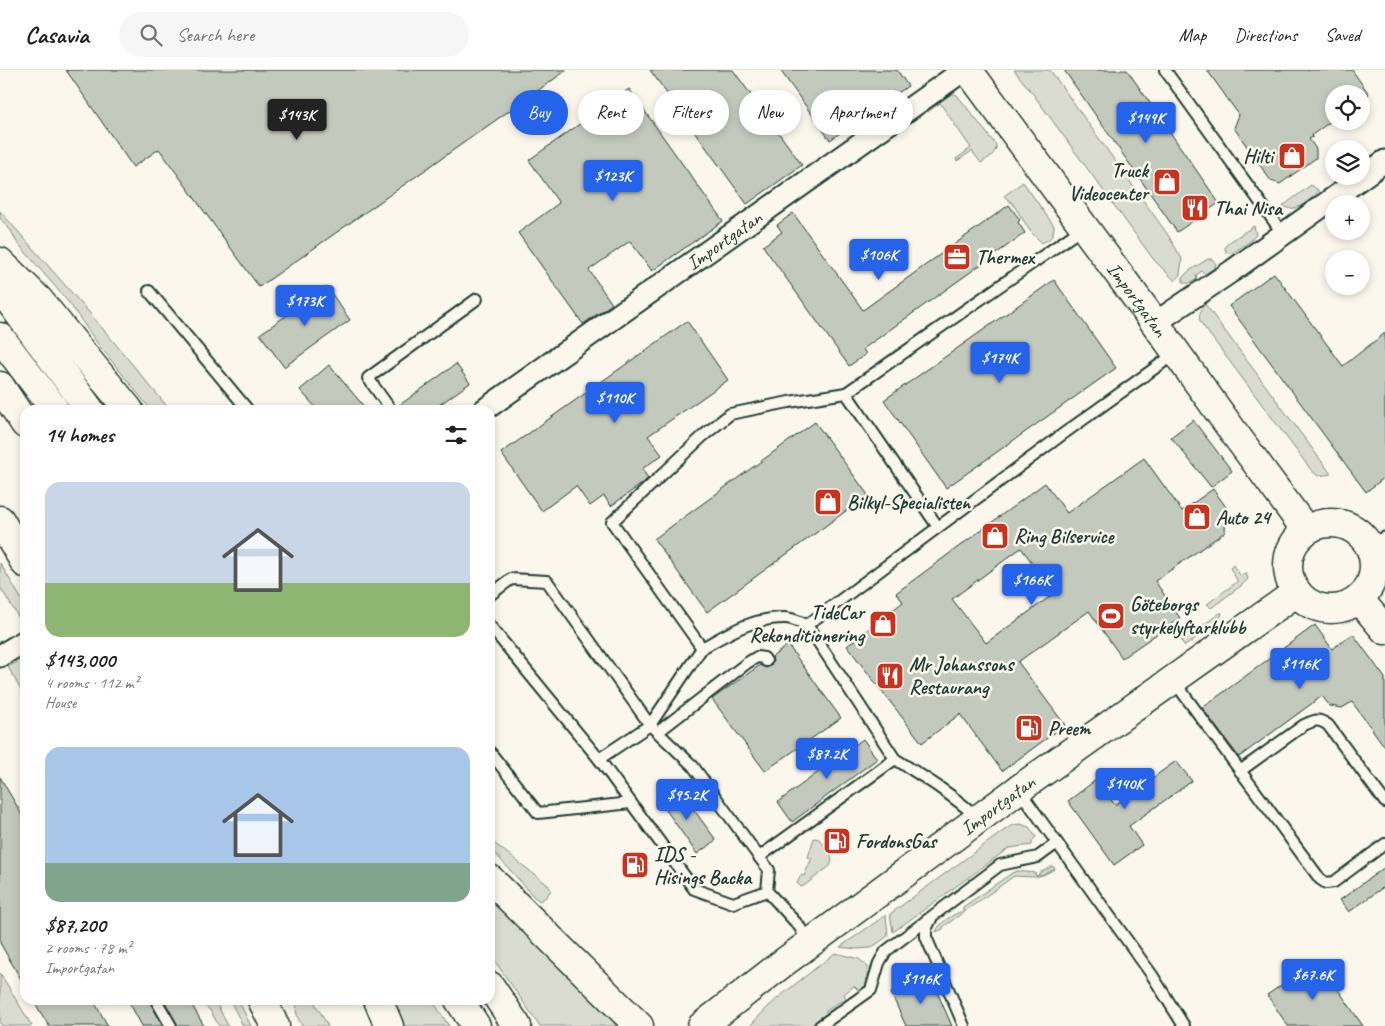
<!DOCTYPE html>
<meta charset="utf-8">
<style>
body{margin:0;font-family:Caveat,sans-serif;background:#f6f6f6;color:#202124;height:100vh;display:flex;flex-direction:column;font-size:19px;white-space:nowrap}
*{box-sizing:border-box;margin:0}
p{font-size:16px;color:#757577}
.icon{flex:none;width:28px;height:28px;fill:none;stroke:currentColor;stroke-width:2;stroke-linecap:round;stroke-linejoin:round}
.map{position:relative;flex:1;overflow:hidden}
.sheet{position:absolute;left:20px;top:335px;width:475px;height:600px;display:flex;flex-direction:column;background:#fff;border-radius:15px;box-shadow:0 2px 8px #0003}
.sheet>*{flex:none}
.banner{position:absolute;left:510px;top:20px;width:475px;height:45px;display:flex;gap:10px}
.controls{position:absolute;left:1325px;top:15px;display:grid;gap:10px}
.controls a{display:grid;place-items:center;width:45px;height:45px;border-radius:50%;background:#fff;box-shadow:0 2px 8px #0003;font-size:25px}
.price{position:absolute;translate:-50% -42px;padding:0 11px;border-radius:5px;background:#2563eb;color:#fff;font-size:16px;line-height:32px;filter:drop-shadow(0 1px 2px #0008)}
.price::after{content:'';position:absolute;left:50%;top:30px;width:15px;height:11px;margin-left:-8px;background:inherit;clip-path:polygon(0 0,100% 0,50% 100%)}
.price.current{background:#222;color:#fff}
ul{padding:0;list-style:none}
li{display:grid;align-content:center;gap:10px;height:265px;padding:0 25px}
li span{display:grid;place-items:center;height:155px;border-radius:15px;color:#555}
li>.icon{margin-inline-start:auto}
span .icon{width:90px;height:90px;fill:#fffc;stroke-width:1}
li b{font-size:21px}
h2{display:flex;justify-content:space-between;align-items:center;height:60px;padding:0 25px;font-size:21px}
.pill{padding:0 18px;border-radius:22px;background:#fff;box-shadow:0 2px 8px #0003;font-size:18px;line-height:45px}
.pill.current{background:#2563eb;color:#fff}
header{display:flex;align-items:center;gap:30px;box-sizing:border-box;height:70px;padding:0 25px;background:#fff;border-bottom:1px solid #e0e0e0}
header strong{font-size:24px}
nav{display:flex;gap:28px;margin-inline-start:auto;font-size:18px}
.search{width:350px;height:45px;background:#f6f6f6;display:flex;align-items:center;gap:12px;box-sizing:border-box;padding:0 18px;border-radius:28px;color:#757577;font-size:19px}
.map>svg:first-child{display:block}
.green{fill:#dbdcd1;stroke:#7d8c82}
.building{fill:#c4c9be;stroke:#1f3d34;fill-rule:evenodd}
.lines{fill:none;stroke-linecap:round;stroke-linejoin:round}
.lane-casing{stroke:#1f3d34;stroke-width:14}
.street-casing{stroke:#1f3d34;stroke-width:25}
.secondary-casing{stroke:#1f3d34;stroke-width:31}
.highway-casing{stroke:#1f3d34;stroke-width:31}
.lane{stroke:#fbf7ec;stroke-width:10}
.street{stroke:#fbf7ec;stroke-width:21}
.secondary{stroke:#fbf7ec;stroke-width:28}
.highway{stroke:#fbf7ec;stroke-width:28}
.labels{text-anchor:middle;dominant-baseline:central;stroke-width:5;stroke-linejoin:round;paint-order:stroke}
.poi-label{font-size:20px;font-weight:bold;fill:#1f3d34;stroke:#fbf7ec;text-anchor:start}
.street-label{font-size:20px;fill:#1f3d34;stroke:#fbf7ec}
</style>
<header>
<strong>Casavia</strong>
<div class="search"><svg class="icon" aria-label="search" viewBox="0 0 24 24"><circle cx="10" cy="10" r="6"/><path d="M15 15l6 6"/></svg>Search here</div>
<nav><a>Map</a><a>Directions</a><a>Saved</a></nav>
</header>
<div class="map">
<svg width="1385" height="956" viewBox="0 0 1385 956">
<rect width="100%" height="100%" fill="#fbf7ec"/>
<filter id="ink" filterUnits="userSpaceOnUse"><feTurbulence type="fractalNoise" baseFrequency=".02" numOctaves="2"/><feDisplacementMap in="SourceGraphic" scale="10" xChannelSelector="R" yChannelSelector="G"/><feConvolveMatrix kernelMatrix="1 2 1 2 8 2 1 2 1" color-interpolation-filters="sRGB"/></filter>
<g filter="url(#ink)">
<!-- green -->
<g class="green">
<polygon points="1014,0 1050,0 1168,165 1182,189 1180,204 1175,211 1154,190 1033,24"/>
<path d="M955 24 957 25 996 75C997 84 988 88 981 93L972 81 957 91 956 89 971 78 940 33 928 42 926 40 947 25Z"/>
<path d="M1023 112 1054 156C1053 167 1052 168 1042 173L1030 161 1013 134 1004 126Z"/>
<path d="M1311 115 1318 120V122C1309 131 1294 144 1283 136Z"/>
<polygon points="0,141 93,247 170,340 151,340 95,270 70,234 16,171 12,162 0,148"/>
<polygon points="1254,156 1256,165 1249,172 1231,184 1226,182 1225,178 1228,173"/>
<path d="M1208 189H1212L1216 194 1214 198 1205 204 1202 201 1196 205 1197 209C1192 212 1187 215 1183 212V207L1189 201Z"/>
<path d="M1205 234 1331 404 1318 406 1311 400 1201 253C1197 245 1201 241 1205 234Z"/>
<polygon points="0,493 25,535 25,555 24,556 0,517"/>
<polygon points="1233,495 1241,506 1246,503 1248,509 1242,515 1211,538 1207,534 1237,512 1237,510 1230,498"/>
<polygon points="1220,543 1222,543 1219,551 1185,576 1181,571"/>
<polygon points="22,590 25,591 25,627 8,597"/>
<polygon points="1020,754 1029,757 1036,767 1032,771 1032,775 1009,778 893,862 890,844 1006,759 1014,755"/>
<path d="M814 768 819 769C825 777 836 785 830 796L805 815 801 817 797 813 801 805 804 806 812 788 808 787Z"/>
<polygon points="490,770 548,815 551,820 547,826 540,831 533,826 521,812 490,778"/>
<path d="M1053 796 1055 799 1043 805 1035 807 1014 806 943 857V859L936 862C939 853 953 844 963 841V837L1012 803 1017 801 1035 803 1036 806 1039 805V803Z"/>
<polygon points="490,826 613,949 616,956 540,956 490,884"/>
<polygon points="886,845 888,866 871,878 856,879 840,877"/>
<polygon points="835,883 859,889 868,897 866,915 860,922 854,916 844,924 847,930 845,932 841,931 826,941 827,944 811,956 750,956 767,938 779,927"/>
<polygon points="0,903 32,956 2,956 0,953"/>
<polygon points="200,930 215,930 228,956 219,956 210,940 200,932"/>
<polygon points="230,930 238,930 251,956 243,956"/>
<path d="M298 930H313L328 956H302C297 947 294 939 298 930Z"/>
<polygon points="390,930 432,930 449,956 403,956"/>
</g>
<!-- building -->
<g class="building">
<polygon points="66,0 567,0 259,217 159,79 133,97"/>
<polygon points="650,0 733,0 802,95 747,134"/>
<polygon points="780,0 897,0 908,16 830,70"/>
<polygon points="1064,0 1127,0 1219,133 1177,162"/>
<polygon points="1207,0 1352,0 1369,24 1361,30 1361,24 1334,24 1334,49 1312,65 1313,67 1309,69 1316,79 1316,88 1280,114 1271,111 1234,58 1239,45"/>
<polygon points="629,19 723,151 652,201 630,171 589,200 612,234 583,254 518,163 559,133 529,90"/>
<polygon points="1009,135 1020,150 1018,152 1025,163 863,279 866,284 849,296 763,176 782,162 777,155 793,143 863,240"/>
<polygon points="1274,203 1343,296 1385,263 1385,407 1366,422 1229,236"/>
<polygon points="1054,210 1116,298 946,418 884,330"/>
<polygon points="327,217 350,250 284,297 260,264"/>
<polygon points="687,251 728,310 648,366 662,385 642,399 648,408 643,413 611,436 604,426 590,436 576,416 542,441 501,383"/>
<polygon points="456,294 470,313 432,340 398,340 397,337"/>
<polygon points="329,295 367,340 318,340 300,320"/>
<polygon points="1193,350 1232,401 1211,417 1171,367"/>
<polygon points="815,352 868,425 707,542 654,469"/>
<path d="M1144 388 1182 441 1213 419 1226 437 1225 462 1155 511 1180 548 1122 588 1089 541 1018 592 1065 655 1002 701 960 644 922 673 847 576 903 532 896 523 1045 413 1067 443ZM1021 478 1055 523 986 573 952 529Z"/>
<polygon points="1315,555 1332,579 1353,564 1385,608 1385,677 1352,632 1342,638 1330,636 1322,626 1239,687 1202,638"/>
<polygon points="788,575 841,648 765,701 712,629 760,595 766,598 770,596 773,591 772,587"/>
<polygon points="863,669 877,689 792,752 778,732"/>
<polygon points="1176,691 1192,711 1129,756 1142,775 1114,795 1068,731 1096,710 1115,735"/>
<polygon points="0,707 25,750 25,916 0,873"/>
<polygon points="677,717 716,770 697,784 659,730"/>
<polygon points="1385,797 1385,816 1349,842 1340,830"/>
<polygon points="1318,890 1363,956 1288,956 1267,925"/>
<polygon points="930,906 952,956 906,956 891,923"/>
<polygon points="33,930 93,930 108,956 49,956"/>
<polygon points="128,930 149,930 163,956 142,956"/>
<polygon points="164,930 189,930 204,956 178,956"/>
</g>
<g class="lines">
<defs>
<g id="lane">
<polyline points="1165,0 1283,164"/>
<polyline points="149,221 248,340"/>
<polyline points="391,340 368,308 477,229"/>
<polyline points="938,457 846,323 1083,158"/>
<polyline points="490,525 511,509 547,511 650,655 702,578"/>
<path d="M807 555C800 552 792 548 785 548 752 548 729 563 702 578L612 452 703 366 730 344 789 332 846 323"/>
<polyline points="490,556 599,689"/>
<polyline points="1174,611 1320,809 1326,813 1334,812 1385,774"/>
<polyline points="658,662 747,593 757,587 764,588 766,591"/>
<polyline points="490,682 538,743 631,733"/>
<polyline points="895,689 807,555 1063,364 1176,283"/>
<path d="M1240 701 1304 655C1315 650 1318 648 1328 655L1385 732"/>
<polyline points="1019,720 1152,905 1184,956"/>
<path d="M759 787 895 689C924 707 953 725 978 748"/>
<polyline points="767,821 733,833 694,819 599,689 650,655 693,696 759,787 769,800 767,821 799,856 809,873"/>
<polyline points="931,849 926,859 926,867 964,956"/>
<polyline points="156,930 171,956"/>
<polyline points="820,956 871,920 879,893 886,881 1000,795 1038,787 1057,773"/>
</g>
<g id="street">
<polyline points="1155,253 1232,201 1385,91"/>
<path id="s1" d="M484 340 964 0"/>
<polyline points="1372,479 1385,473"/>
<polyline points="0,586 25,571"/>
</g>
<g id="secondary">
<path id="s2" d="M968 0 1155 253 1235 364 1306 460"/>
<polyline points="0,450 25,493"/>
<circle cx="1331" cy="496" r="43"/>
<polyline points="1359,529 1385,560"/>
<polyline points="262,930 275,956"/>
<path id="s3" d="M702 956 783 893 1019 719 1297 522"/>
</g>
<g id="highway">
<polyline points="0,192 38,229 129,340"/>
<polyline points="0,218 90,340"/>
<polyline points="0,267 55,340"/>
<polyline points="0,316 25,354"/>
<polyline points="490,809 639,956"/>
<polyline points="490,916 517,956"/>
<polyline points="378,930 389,956"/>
<polyline points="459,930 476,956"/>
</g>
</defs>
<!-- lane casing -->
<use href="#lane" class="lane-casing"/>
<!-- street casing -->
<use href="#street" class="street-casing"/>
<!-- secondary casing -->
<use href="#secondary" class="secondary-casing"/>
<!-- highway casing -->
<use href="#highway" class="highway-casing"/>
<!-- lane -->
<use href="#lane" class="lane"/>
<!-- street -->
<use href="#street" class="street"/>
<!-- secondary -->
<use href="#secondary" class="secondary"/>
<!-- highway -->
<use href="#highway" class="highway"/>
</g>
</g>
<!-- icons -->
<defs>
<symbol id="shop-square" viewBox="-11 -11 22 22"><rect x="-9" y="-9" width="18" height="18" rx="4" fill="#c8321e" stroke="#fbf7ec"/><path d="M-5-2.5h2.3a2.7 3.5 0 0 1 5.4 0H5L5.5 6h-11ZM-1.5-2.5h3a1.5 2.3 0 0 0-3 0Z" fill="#fff"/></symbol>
<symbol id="restaurant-square" viewBox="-11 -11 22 22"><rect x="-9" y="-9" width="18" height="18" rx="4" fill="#c8321e" stroke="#fbf7ec"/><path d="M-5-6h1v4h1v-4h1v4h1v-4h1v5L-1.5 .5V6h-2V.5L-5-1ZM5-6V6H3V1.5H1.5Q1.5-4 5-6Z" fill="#fff"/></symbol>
<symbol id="office-square" viewBox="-11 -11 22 22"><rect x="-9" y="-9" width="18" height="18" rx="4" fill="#c8321e" stroke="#fbf7ec"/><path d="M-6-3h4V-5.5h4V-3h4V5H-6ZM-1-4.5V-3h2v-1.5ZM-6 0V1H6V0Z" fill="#fff"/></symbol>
<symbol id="stadium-square" viewBox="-11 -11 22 22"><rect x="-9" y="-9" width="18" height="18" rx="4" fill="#c8321e" stroke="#fbf7ec"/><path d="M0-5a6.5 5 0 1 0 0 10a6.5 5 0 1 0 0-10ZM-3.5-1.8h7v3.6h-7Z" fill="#fff"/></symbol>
<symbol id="fuel-square" viewBox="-11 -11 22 22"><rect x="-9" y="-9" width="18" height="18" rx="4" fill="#c8321e" stroke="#fbf7ec"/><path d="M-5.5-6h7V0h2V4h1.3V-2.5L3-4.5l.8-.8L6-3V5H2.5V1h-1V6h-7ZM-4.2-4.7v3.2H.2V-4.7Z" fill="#fff"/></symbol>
</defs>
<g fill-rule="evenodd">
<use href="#shop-square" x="1276" y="70" width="32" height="32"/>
<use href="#shop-square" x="1151" y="96" width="32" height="32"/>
<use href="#restaurant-square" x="1179" y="122" width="32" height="32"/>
<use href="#office-square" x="941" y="171" width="32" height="32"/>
<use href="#shop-square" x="812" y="416" width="32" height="32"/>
<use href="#shop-square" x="1181" y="431" width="32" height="32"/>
<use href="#shop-square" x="979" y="450" width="32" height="32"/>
<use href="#stadium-square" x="1095" y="530" width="32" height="32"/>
<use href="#shop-square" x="867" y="538" width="32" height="32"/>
<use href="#restaurant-square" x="874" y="590" width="32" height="32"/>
<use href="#fuel-square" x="1013" y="642" width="32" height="32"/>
<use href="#fuel-square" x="821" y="755" width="32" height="32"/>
<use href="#fuel-square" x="619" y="779" width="32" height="32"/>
</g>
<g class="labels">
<!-- poi labels -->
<g class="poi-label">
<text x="1273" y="86" text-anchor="end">Hilti</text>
<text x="1148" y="100" text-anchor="end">Truck<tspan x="1148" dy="23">Videocenter</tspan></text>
<text x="1214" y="138">Thai Nisa</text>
<text x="976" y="187">Thermex</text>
<text x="847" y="432">Bilkyl-Specialisten</text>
<text x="1216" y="447">Auto 24</text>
<text x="1014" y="466">Ring Bilservice</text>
<text x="1130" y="534">Göteborgs<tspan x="1130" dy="23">styrkelyftarklubb</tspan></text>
<text x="864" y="542" text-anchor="end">TideCar<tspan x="864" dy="23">Rekonditionering</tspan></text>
<text x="909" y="594">Mr Johanssons<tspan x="909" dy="23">Restaurang</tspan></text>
<text x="1048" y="658">Preem</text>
<text x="856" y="771">FordonsGas</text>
<text x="654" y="784">IDS -<tspan x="654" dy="23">Hisings Backa</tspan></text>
</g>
<!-- street labels -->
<g class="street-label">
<text stroke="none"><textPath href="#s1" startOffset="294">Importgatan</textPath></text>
<text stroke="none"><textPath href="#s2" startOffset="285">Importgatan</textPath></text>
<text stroke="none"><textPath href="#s3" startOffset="369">Importgatan</textPath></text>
</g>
</g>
</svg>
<div class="controls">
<a><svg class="icon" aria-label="locate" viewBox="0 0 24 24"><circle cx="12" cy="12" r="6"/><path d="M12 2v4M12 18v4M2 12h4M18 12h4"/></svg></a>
<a><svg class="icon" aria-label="layers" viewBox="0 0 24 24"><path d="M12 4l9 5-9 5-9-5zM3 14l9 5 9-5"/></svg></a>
<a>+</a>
<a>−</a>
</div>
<b class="price current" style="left:297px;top:71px">$143K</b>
<b class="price" style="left:1146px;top:74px">$149K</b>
<b class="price" style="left:613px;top:132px">$123K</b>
<b class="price" style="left:879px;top:211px">$106K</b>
<b class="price" style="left:305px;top:257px">$173K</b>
<b class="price" style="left:1000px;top:314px">$174K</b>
<b class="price" style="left:615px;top:354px">$110K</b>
<b class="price" style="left:1032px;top:536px">$166K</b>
<b class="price" style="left:1300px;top:620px">$116K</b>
<b class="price" style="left:827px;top:710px">$87.2K</b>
<b class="price" style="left:1125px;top:740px">$140K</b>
<b class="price" style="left:687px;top:751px">$95.2K</b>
<b class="price" style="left:1313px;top:931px">$67.6K</b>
<b class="price" style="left:921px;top:935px">$116K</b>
<div class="banner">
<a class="pill current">Buy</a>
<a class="pill">Rent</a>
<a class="pill">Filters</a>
<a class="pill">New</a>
<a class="pill">Apartment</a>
</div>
<section class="sheet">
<h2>14 homes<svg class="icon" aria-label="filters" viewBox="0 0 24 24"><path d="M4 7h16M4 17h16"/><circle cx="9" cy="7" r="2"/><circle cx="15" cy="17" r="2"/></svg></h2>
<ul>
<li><span style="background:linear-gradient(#c9d6e8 65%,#8fb573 0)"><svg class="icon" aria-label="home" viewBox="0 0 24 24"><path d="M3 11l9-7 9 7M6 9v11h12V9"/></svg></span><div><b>$143,000</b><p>4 rooms · 112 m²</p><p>House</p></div></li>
<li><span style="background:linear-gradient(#a9c7e8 75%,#7fa58c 0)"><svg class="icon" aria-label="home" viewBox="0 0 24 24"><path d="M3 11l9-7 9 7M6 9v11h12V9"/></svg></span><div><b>$87,200</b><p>2 rooms · 78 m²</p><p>Importgatan</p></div></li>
</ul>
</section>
</div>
